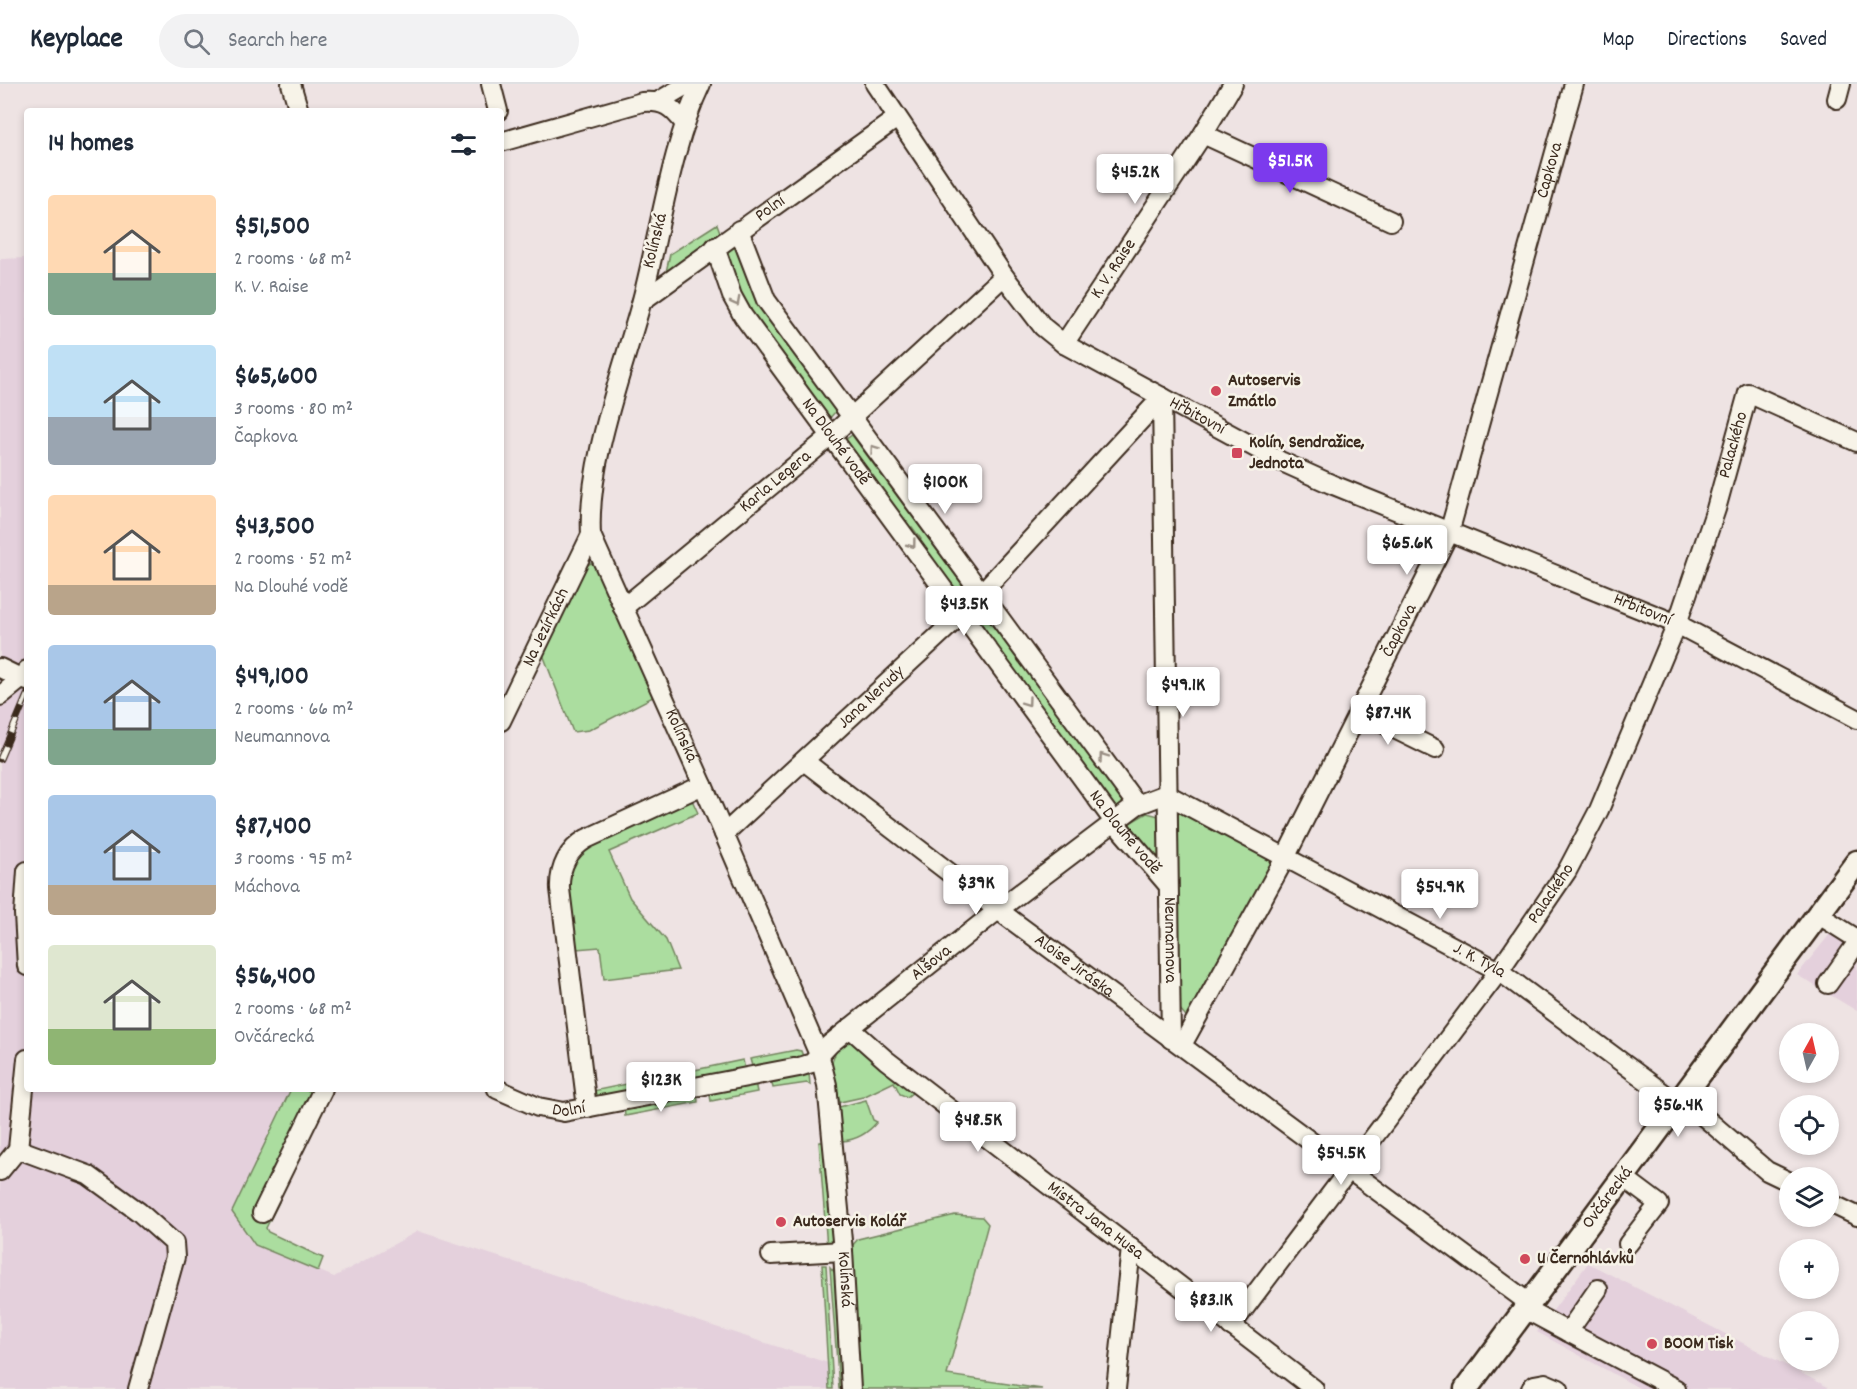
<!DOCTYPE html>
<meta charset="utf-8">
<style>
body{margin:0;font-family:Dekko,sans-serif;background:#f2f2f3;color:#1f2937;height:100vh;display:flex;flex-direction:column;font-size:22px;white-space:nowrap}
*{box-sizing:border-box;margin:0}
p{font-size:20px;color:#747a83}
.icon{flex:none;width:33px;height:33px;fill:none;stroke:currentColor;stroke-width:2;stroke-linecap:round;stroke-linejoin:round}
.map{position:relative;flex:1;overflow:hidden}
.details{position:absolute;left:24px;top:24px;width:480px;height:984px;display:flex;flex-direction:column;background:#fff;border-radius:6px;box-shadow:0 3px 9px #0003}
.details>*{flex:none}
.needle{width:39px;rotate:8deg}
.buttons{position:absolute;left:1779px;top:939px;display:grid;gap:12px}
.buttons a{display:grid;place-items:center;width:60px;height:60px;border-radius:50%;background:#fff;box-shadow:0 3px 9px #0003;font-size:30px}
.price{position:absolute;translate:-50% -51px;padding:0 14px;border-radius:6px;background:#fff;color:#222;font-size:20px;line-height:39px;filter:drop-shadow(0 2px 3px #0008)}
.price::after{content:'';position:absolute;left:50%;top:36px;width:18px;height:14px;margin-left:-9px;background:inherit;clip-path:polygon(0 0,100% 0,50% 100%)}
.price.selected{background:#7c3aed;color:#fff}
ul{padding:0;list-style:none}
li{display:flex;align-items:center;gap:18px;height:150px;padding:0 24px}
li span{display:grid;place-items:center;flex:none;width:168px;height:120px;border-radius:6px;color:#555}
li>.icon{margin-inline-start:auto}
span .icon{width:72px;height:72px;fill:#fffc;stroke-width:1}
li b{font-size:26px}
h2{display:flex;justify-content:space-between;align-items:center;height:72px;padding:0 24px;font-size:26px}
header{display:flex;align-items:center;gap:36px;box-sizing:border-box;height:84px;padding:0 30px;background:#fff;border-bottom:2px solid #e0e1e3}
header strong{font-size:28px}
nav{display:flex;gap:33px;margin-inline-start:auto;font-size:21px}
.search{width:420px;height:54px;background:#f2f2f3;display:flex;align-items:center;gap:15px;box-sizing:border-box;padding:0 21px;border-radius:33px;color:#747a83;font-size:22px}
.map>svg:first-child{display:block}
.built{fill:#e4d0dc}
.green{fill:#abdd9f;stroke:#73845e;stroke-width:1.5}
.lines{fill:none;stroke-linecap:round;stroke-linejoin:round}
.minor-casing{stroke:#3b2a1e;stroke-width:22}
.major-casing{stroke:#3b2a1e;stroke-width:27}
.minor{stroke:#f7f3e8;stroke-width:18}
.major{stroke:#f7f3e8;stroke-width:22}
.rail-casing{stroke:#3b2a1e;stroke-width:7}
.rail{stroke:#f7f3e8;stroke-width:4.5;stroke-dasharray:14;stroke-linecap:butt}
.oneway{stroke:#998e83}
.poi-dot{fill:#d1495b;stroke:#f7f3e8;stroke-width:2}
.labels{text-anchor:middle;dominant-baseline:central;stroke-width:5;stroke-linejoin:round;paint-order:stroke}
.street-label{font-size:18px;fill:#3b2a1e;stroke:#f7f3e8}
.poi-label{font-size:18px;font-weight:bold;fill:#3b2a1e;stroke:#f7f3e8;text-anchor:start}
</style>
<header>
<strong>Keyplace</strong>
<div class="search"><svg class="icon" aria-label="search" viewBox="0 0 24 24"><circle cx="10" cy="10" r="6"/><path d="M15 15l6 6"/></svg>Search here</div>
<nav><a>Map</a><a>Directions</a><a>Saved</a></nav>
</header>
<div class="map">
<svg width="1857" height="1305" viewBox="0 0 1857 1305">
<rect width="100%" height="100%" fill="#eee3e3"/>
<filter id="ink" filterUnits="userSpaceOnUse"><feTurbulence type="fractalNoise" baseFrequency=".0167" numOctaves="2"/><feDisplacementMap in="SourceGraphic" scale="12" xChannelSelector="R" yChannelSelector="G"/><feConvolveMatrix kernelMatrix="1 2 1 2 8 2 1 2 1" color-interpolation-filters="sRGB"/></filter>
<g filter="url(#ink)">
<!-- built -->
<g class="built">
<polygon points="27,174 27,1005 291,1005 257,1161 334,1193 418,1147 828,1279 830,1305 0,1305 0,175"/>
<polygon points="1830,850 1857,866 1857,927 1797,891"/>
<polygon points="1588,1179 1828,1303 1827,1305 1641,1305 1537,1248"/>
</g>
<!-- green -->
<g class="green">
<polygon points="717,140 720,148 666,188 670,170"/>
<polygon points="737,161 842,327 837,330 835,328 828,336 738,214 724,172 727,165"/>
<polygon points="852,351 965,504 956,512 917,458 921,455 912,443 908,445 845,356"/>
<polygon points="591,479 599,485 653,613 589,646 573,648 542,568 582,484"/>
<polygon points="983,522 1126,718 1115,726 973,533 974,529"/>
<path d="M687 716 693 718 698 729 609 768 630 814 666 856 678 886 604 895 600 863 576 865C569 832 556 794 579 765Z"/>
<polygon points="1178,727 1185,727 1270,771 1275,780 1192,933 1186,932 1178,923"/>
<polygon points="1147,729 1159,732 1159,771 1156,774 1129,746 1128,740"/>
<polygon points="849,956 917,1007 915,1011 912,1009 907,1013 900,1010 894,998 863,1013 840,1018 831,981 838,962"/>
<polygon points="796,966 801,967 804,975 754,989 750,975"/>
<polygon points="743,976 746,991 593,1018 593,1007"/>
<polygon points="809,989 810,1001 807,999 773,1004 771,996"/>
<polygon points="755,998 757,1008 711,1017 709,1006"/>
<polygon points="291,1005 311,1007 285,1062 269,1114 279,1118 266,1144 268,1148 323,1174 318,1187 255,1161 232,1128"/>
<polygon points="697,1008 698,1018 625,1032 624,1023"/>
<path d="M866 1016 873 1036 877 1038C868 1049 856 1056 842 1057L839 1023Z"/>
<polygon points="819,1058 825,1058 832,1155 827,1164"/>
<polygon points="955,1131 982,1133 988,1140 947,1291 1042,1305 860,1305 851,1163 858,1155"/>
<polygon points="822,1181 826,1181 833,1305 829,1305"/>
<polygon points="830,1183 836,1190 844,1305 839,1305"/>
</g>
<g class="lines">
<defs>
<g id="minor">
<polyline points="291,0 299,27"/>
<polyline points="491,0 498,27"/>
<path id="s1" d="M701 0C671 62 660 148 642 216 623 287 587 378 591 451L703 701 820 973 827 1001 843 1167 851 1305"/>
<path id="s2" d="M875 0 1004 192 1043 243 1064 260 1280 377 1331 400 1677 540 1857 635"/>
<polyline points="1837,15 1841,0"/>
<polyline points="659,17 688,0"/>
<polyline points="1203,50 1391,137"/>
<path d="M501 58 642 18C664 16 672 23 685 40"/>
<polyline points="739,146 766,216 1137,721"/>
<path id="s3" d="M715 163 732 212 743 232 1115 739 1168 801"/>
<path id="s4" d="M642 217 897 34"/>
<path id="s5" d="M1064 260 1203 50 1233 0"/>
<path id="s6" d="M1162 313 1171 955"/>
<path id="s7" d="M623 524 831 352 1004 192"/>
<polyline points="0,584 27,597"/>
<polyline points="0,612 21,595 27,586"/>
<polyline points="1358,627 1435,665"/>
<path id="s8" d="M501 637 591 451"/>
<path id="s9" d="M804 677 998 826 1529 1219"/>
<path id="s10" d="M724 750 963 529 1162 313"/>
<polyline points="27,787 24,830 27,882"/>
<polyline points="1819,831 1857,855"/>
<polyline points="1828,900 1857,859"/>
<path id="s11" d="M850 944 886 976 1314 1305"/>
<path id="s12" d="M1182 961 1285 774 1449 449 1574 0"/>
<path id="s13" d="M497 1005 538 1023 564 1028 799 983 812 979 830 960 998 826 1137 721 1166 710 1499 887 1678 1020"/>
<polyline points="1682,1014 1767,1087 1790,1098"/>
<path d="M587 1024 560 805C559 784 568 766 586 755L703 701"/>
<polyline points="18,1065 88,1091 139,1128 174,1159 175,1173 138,1305"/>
<polyline points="0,1087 18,1065 27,975"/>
<polyline points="1623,1093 1659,1120 1628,1160"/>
<polyline points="1828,1118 1857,1132"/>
<polyline points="262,1129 323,1005"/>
<polyline points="771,1171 843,1167"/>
<polyline points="1598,1205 1568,1248 1676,1305"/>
<polyline points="1525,1225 1568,1248"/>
<path id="s14" d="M1231 1242 1499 887 1567 787 1599 726 1677 540 1716 425 1748 309 1857 358"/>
<polyline points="1116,1305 1131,1164"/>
<polyline points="1531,1305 1534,1301 1545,1299 1559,1305"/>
</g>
<g id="major">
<path id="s15" d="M1466 1305 1857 778"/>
</g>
</defs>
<!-- minor casing -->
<use href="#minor" class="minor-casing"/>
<!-- major casing -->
<use href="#major" class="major-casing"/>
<!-- minor -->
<use href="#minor" class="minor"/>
<!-- major -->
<use href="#major" class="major"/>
<defs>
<polyline id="rail" points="0,675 27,611"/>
</defs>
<!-- rail casing -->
<use href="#rail" class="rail-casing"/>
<!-- rail -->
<use href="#rail" class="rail"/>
</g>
<!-- one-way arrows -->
<defs><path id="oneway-chevron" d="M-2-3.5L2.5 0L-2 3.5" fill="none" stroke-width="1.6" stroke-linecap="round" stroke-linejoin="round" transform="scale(1.5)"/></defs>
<g class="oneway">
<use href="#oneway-chevron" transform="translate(736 218) rotate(62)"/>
<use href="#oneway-chevron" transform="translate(874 365) rotate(-126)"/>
<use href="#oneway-chevron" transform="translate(912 460) rotate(53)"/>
<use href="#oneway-chevron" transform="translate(1027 618) rotate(54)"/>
<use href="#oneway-chevron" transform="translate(1103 673) rotate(-126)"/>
</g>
</g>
<!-- markers -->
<g class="poi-dot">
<circle cx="1216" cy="307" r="6"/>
<rect x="1231" y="363" width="12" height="12" rx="3"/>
<circle cx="781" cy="1138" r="6"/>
<circle cx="1525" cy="1175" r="6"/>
<circle cx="1652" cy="1260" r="6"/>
</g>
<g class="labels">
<!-- street labels -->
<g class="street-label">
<text stroke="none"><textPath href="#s12" startOffset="954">Čapkova</textPath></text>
<text stroke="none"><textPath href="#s4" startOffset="158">Polní</textPath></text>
<text transform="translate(656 157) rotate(-76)">Kolínská</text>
<text stroke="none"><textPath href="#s5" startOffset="90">K. V. Raise</textPath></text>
<text stroke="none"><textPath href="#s2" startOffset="474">Hřbitovní</textPath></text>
<text stroke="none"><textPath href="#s3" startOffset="231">Na Dlouhé vodě</textPath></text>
<text stroke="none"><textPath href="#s14" startOffset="1024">Palackého</textPath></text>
<text stroke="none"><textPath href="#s7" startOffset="198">Karla Legera</textPath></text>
<text stroke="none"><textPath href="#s2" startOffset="960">Hřbitovní</textPath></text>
<text stroke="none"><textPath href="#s8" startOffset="104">Na Jezírkách</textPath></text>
<text stroke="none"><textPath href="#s12" startOffset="468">Čapkova</textPath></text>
<text stroke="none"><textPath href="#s10" startOffset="201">Jana Nerudy</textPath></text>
<text stroke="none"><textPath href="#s1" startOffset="686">Kolínská</textPath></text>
<text stroke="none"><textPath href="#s3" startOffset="717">Na Dlouhé vodě</textPath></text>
<text stroke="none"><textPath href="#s14" startOffset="538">Palackého</textPath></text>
<text stroke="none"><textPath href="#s6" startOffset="543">Neumannova</textPath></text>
<text stroke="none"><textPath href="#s13" startOffset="1125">J. K. Tyla</textPath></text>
<text stroke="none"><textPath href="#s13" startOffset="480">Alšova</textPath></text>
<text stroke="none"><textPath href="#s9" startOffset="339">Aloise Jiráska</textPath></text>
<text stroke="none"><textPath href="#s13" startOffset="76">Dolní</textPath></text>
<text stroke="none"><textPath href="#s15" startOffset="238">Ovčárecká</textPath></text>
<text stroke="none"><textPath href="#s11" startOffset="312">Mistra Jana Husa</textPath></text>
<text stroke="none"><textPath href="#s1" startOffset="1260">Kolínská</textPath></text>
</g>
<!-- poi labels -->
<g class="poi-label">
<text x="1228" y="297">Autoservis<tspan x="1228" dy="21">Zmátlo</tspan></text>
<text x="1249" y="359">Kolín, Sendražice,<tspan x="1249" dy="21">Jednota</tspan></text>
<text x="793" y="1138">Autoservis Kolář</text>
<text x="1537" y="1175">U Černohlávků</text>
<text x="1664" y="1260">BOOM Tisk</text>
</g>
</g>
</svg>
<div class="buttons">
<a><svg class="needle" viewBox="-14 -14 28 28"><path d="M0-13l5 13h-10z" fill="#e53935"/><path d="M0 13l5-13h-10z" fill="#747a83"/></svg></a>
<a><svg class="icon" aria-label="locate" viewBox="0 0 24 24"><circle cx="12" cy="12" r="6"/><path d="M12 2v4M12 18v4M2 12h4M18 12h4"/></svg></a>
<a><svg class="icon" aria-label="layers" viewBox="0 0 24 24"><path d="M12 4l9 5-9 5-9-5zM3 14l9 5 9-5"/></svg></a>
<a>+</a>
<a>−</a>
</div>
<b class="price selected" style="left:1290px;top:110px">$51.5K</b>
<b class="price" style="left:1135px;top:121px">$45.2K</b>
<b class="price" style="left:945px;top:431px">$100K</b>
<b class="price" style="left:1407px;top:492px">$65.6K</b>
<b class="price" style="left:964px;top:553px">$43.5K</b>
<b class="price" style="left:1183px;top:634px">$49.1K</b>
<b class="price" style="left:1388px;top:662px">$87.4K</b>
<b class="price" style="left:976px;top:832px">$39K</b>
<b class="price" style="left:1440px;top:836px">$54.9K</b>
<b class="price" style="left:661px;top:1029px">$123K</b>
<b class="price" style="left:1678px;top:1054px">$56.4K</b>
<b class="price" style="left:978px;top:1069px">$48.5K</b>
<b class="price" style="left:1341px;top:1102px">$54.5K</b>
<b class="price" style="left:1211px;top:1249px">$83.1K</b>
<section class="details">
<h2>14 homes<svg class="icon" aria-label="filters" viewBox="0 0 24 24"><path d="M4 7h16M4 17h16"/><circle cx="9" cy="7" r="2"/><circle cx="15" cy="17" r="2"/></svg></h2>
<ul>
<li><span style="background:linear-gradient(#ffd9b3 65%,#7fa58c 0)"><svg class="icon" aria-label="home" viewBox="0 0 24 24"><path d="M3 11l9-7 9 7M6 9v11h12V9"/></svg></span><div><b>$51,500</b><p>2 rooms · 68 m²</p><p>K. V. Raise</p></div></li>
<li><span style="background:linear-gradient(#bfe0f5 60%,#9aa5b1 0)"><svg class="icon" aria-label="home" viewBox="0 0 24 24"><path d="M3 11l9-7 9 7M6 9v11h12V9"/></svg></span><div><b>$65,600</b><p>3 rooms · 80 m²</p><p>Čapkova</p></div></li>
<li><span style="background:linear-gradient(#ffd9b3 75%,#b9a48a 0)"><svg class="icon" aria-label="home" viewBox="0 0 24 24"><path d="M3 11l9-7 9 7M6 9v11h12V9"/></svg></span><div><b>$43,500</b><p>2 rooms · 52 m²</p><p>Na Dlouhé vodě</p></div></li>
<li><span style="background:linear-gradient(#a9c7e8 70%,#7fa58c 0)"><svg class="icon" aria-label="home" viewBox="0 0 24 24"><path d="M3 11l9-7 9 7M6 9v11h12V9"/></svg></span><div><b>$49,100</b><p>2 rooms · 66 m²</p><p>Neumannova</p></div></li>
<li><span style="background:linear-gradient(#a9c7e8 75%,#b9a48a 0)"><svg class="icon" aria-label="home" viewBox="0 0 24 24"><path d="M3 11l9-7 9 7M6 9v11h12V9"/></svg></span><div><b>$87,400</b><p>3 rooms · 95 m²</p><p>Máchova</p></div></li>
<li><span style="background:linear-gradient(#dfe7d0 70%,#8fb573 0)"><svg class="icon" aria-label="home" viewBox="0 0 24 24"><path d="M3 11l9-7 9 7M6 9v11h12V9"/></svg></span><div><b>$56,400</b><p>2 rooms · 68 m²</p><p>Ovčárecká</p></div></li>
</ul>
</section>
</div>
